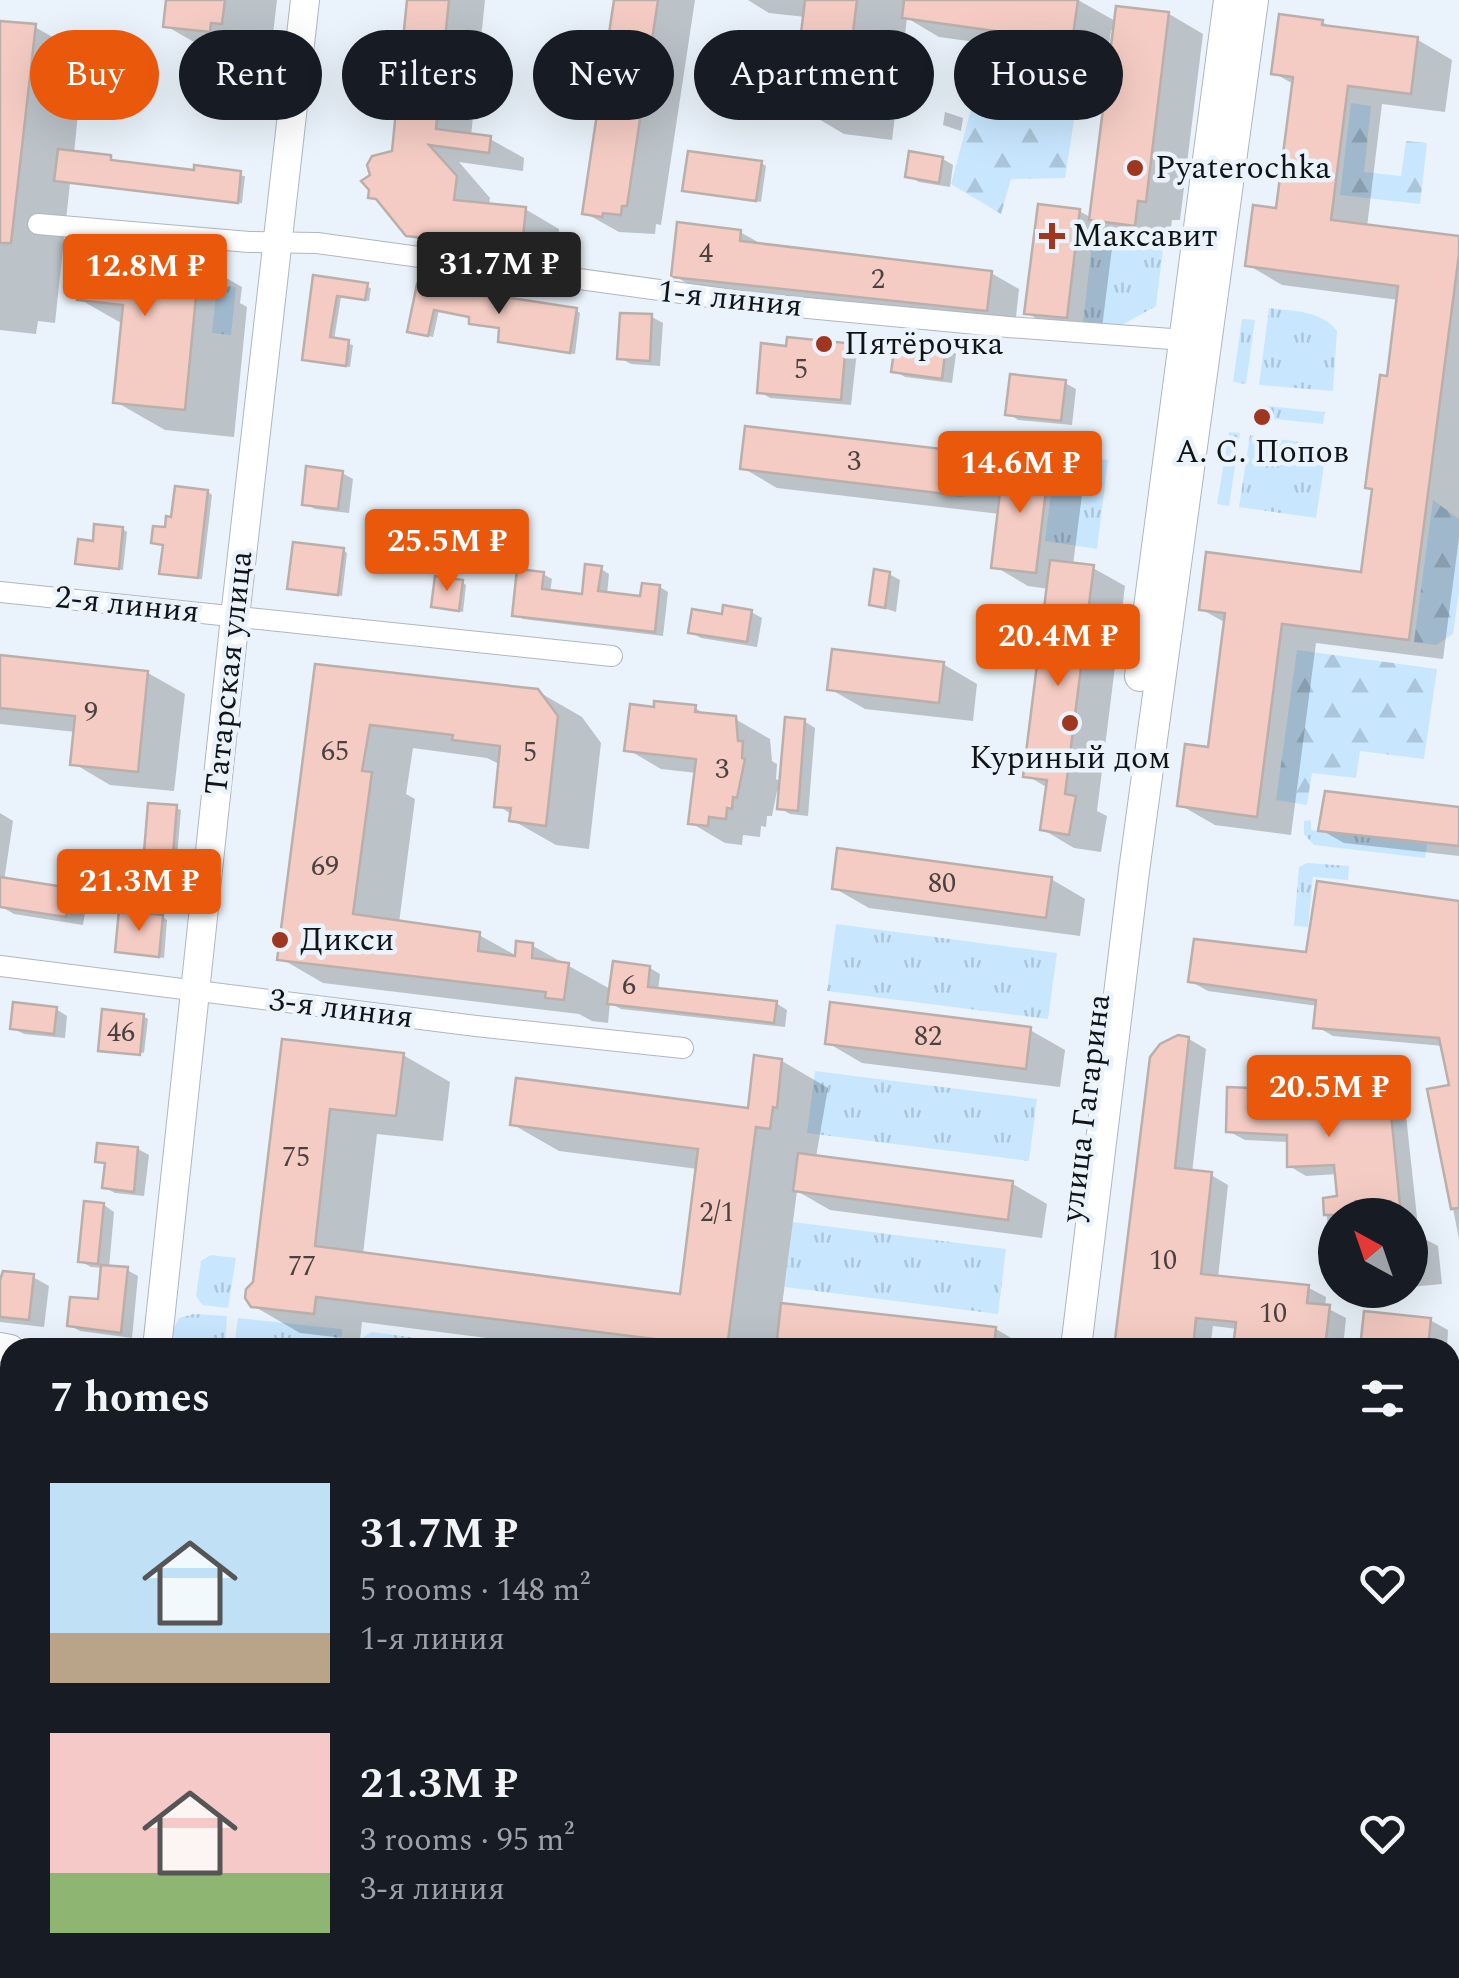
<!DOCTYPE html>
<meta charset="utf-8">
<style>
body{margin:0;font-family:Spectral,serif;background:#20242c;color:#f1f3f6;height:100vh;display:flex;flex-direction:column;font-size:38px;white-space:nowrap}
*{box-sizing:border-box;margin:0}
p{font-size:32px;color:#9ea1a6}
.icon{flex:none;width:55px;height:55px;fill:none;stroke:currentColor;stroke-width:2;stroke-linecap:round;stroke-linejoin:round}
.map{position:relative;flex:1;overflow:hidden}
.sheet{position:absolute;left:0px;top:1338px;width:1460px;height:642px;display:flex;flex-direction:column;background:#171b24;border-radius:30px 30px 0 0;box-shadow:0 10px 40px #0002}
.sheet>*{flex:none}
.top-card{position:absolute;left:30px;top:30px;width:1400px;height:90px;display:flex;gap:20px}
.needle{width:65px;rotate:320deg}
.buttons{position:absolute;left:1318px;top:1198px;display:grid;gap:20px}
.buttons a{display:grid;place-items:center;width:110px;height:110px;border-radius:50%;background:#171b24;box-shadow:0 10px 40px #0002;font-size:50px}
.price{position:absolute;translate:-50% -85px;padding:0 22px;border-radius:10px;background:#ea580c;color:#fff;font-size:32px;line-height:65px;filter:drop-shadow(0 2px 5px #0008)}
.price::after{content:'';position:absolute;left:50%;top:60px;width:30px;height:22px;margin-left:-15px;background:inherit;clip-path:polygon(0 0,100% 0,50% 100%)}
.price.on{background:#222;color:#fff}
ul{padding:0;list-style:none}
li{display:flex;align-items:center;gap:30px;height:250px;padding:0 50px}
li span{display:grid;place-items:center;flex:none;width:280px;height:200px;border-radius:0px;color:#555}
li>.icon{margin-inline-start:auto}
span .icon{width:120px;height:120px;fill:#fffc;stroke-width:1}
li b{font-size:42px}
h2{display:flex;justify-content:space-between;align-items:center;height:120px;padding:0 50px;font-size:42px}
.chip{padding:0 35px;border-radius:45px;background:#171b24;box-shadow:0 10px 40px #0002;font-size:35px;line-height:90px}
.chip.on{background:#ea580c;color:#fff}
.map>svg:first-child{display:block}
.grass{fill:url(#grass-tufts)}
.forest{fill:url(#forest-firs)}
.shadow{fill:#0003}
.building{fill:#f4ccc3;stroke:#bbafac;stroke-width:2.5}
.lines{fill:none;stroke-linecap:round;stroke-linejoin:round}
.minor-casing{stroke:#aeb7bf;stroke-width:22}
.tertiary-casing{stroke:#aeb7bf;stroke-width:30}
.secondary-casing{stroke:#aeb7bf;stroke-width:32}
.minor{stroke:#fff;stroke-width:20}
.tertiary{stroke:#fff;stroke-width:28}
.secondary{stroke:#fff;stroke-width:30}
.poi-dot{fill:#9f3620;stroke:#eaf3fb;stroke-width:4}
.labels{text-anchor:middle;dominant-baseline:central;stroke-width:9;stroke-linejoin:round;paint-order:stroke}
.number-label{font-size:28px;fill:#4a4241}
.poi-label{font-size:32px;fill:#111416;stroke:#eaf3fb;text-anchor:start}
.street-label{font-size:32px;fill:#111416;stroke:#eaf3fb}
</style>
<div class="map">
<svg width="1459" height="1978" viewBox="0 0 1459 1978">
<defs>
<pattern id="grass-tufts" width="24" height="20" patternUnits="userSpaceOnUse" patternTransform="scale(2.5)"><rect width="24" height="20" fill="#c8e7ff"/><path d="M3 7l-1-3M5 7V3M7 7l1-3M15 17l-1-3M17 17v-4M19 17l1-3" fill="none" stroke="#abc5da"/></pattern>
<pattern id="forest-firs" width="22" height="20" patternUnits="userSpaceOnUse" patternTransform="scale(2.5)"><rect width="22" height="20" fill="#c8e7ff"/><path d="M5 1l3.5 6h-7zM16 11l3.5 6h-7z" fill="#abc5da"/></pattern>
</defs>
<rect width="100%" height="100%" fill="#eaf3fb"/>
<!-- grass -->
<g class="grass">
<polygon points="731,34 763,40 764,46 756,107 746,113 715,107 722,41"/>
<polygon points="1093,235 1164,242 1156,306 1120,326 1083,322"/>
<polygon points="217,285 236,287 231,335 212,333"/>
<path d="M1269 308C1292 311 1322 310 1337 331L1333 391 1259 385Z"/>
<polygon points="1242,319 1255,320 1246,384 1233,382"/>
<polygon points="1267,406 1325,412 1323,424 1266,418"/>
<polygon points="1229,432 1240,433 1229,506 1217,504"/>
<polygon points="1250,435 1327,446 1316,518 1239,507"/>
<polygon points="1056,454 1108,460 1097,549 1045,541"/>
<polygon points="1311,820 1311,830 1427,844 1425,858 1314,845 1304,834 1304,821"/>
<polygon points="1307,863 1349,866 1348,880 1313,877 1308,927 1294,926 1299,867"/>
<polygon points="836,924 1057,953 1048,1019 827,991"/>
<polygon points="815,1071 1037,1099 1029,1161 807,1133"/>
<polygon points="793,1222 1006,1249 998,1314 785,1287"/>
<polygon points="211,1255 236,1258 228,1308 202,1305 196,1296 201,1261"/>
<polygon points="194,1314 227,1316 225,1347 177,1347 172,1332 179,1318"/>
<polygon points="238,1318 342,1329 340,1347 250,1341 249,1347 234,1347"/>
<polygon points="372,1332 485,1347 359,1347 360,1339"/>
</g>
<!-- forest -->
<g class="forest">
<polygon points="981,72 1079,88 1065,178 1011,179 1001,214 951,184"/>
<polygon points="1351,103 1371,106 1364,172 1401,176 1406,141 1427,143 1420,204 1340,195"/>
<polygon points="1433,500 1459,519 1459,591 1453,634 1436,645 1414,642"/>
<polygon points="1297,650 1437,669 1424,759 1360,751 1356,778 1312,773 1307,805 1276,800"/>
<polygon points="1459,1950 1459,1978 1388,1978 1361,1974 1359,1970 1450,1970 1450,1952"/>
<polygon points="234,1970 567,1970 567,1978 233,1978"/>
<polygon points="1097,1970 1219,1970 1218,1978 1096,1978"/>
</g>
<!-- shadow -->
<g class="shadow">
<polygon points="168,0 277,0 271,51 260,49 259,59 215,54 166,26"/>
<polygon points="410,0 485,0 471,136 490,139 524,158 523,171 459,162 490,198 489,206 525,209 559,229 556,266 443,254 408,234 384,204 371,197 394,153"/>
<polygon points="617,0 695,0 661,225 656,224 655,234 619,232 585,213"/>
<polygon points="748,0 1078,0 1117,22 1169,14 1203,34 1180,220 1172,220 1169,244 1127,239 1114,232 1101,336 1061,333 1027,313 1079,211 1092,218 1116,30 1111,30 1107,60 939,37 907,18 892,140 844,134 795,105 806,17 769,13"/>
<polygon points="1322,22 1334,29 1418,40 1452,60 1445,112 1382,104 1367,227 1459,238 1459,538 1443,659 1316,643 1291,835 1215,825 1180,805 1210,750 1226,623 1201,609 1364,575 1374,491 1368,487 1389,379 1399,300 1282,285 1248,265 1278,211 1295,85 1274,73"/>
<polygon points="0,23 35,27 84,55 74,153 110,157 115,163 245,176 242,203 70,183 55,323 38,321 36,334 0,330"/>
<polygon points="945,112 963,118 961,131 943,125"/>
<polygon points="943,159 953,165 950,187 919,182 908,176"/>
<polygon points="761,163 766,166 761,202 685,190"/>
<polygon points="740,232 765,246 991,273 1019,289 1015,326 702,292 673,275"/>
<polygon points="193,259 242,287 240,303 247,307 234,437 165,430 116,402 123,324 79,299 81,281 73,276"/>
<polygon points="315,277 371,288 369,301 341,297 334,340 353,345 350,367 304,359"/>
<polygon points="419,287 474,299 576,310 580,313 575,354 505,343 502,329 476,326 471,323 472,317 439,310 433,337 414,333"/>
<polygon points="652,317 663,323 660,366 631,364 620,358"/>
<polygon points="846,345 857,351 851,405 770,398 759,391"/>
<polygon points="945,347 956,354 952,383 905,377 894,371"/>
<polygon points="1065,383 1076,389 1072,425 1018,420 1008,413"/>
<polygon points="967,454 1005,476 1049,467 1083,487 1073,565 1093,568 1125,586 1097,811 1107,816 1101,852 1074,848 1042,829 1048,788 1026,775 1049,589 1028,586 994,566 1000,514 777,488 743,468"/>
<polygon points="342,473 353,479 349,513 315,509 304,503"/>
<polygon points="208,492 212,495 202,579 166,575 162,573 165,546 153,542"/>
<polygon points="123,529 127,532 123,570 78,563 95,543"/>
<polygon points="343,550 347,553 342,596 290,588"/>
<polygon points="601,569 609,574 607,595 642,599 660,587 668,592 663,636 523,619 514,614 543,574 552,579 550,592 584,597"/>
<polygon points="889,574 900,580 896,612 871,604"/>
<polygon points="462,582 466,585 463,612 434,606"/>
<polygon points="751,612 762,618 757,647 701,638 690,632 724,617"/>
<polygon points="0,658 148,673 185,694 174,791 110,785 73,763 76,732 0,724"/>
<polygon points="943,664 977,684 973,721 865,709 830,689"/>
<polygon points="317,667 537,691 582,717 601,743 589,849 556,845 512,820 513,815 497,805 499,764 487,758 413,748 406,794 415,799 399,923 479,935 517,956 533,946 612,990 650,968 660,974 658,991 776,1003 787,1010 785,1027 621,1009 610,1003 608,1023 592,1021 579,1014 323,983 280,958"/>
<polygon points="695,708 708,716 735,719 770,739 772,761 777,764 776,779 781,782 804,721 815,728 808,816 790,814 779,808 781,791 777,791 772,816 767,816 766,827 761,826 760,837 743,835 742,845 725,843 691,823 697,773 661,769 627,749"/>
<polygon points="176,808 181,810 176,868 151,866 146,863"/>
<polygon points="1459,810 1459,856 1344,843 1321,830"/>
<polygon points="0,813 13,821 4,881 70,891 87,901 83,925 14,914 0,906"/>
<polygon points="1051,879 1085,899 1080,936 869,908 834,888"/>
<polygon points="1459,904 1459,1239 1430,1091 1452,1087 1443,1046 1333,1036 1316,1026 1318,1006 1208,991 1190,981 1308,955"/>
<polygon points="163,917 167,920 164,958 118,951"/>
<polygon points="56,1009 67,1016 65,1038 24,1034 13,1028"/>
<polygon points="143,1016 148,1019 144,1053 102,1048"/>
<polygon points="1030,1030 1065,1050 1060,1087 862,1063 828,1043"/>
<polygon points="1189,1039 1206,1049 1192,1173 1211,1175 1228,1185 1218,1278 1309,1288 1326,1297 1325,1307 1346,1318 1343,1348 1236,1348 1238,1329 1213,1326 1210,1348 1116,1348 1169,1041"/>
<polygon points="284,1042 403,1055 450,1082 443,1141 377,1134 363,1254 682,1296 698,1169 559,1151 512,1124 750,1110 782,1061 828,1088 816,1157 1013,1184 1047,1204 1042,1238 830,1210 797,1191 782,1306 996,1329 1028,1348 565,1348 362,1322 360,1340 300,1333 252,1305"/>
<polygon points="1388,1096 1405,1106 1419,1236 1438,1246 1442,1284 1410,1287 1410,1215 1335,1215 1335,1238 1329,1235 1325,1200 1340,1198 1338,1174 1306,1176 1289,1166 1289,1142 1245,1140 1228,1131"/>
<polygon points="138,1149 149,1155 144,1196 115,1193 104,1187 107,1166 98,1160"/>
<polygon points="104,1205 114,1212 109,1268 127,1270 138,1276 132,1338 80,1331 69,1325 100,1302 103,1268 91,1267 80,1261"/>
<polygon points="33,1277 49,1286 44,1327 0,1322 0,1282"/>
<polygon points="1430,1320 1448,1330 1447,1348 1363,1348"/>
<polygon points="0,1384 10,1385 10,1432 0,1431"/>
<polygon points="1456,1409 1459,1409 1459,1469 1450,1460"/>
<polygon points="0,1567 10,1572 10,1728 0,1722"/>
<polygon points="1450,1614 1459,1615 1459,1672 1450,1671"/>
<polygon points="0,1746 10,1751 10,1951 6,1978 0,1978"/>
<polygon points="184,1970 254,1970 253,1978 183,1978"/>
<polygon points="735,1970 917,1970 916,1978 734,1978"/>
<polygon points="1035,1970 1117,1970 1116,1978 1034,1978"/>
</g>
<!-- building -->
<g class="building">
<polygon points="166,0 225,0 222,24 211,23 210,32 163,27"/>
<polygon points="407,0 449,0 436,129 491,136 489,153 429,145 457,176 454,200 526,207 522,248 406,236 376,199 368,198 369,190 361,181 370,175 367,165 372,156 392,151"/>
<polygon points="614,0 658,0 627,206 622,206 621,215 603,213 602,217 582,214"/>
<polygon points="805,0 857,0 843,113 792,107"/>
<polygon points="904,0 1078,0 1072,42 902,18"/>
<polygon points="1116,6 1169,12 1146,202 1138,201 1135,226 1089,220"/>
<polygon points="1279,14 1323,20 1322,25 1418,37 1411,94 1348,86 1331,220 1459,236 1459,254 1409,640 1282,624 1257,817 1177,806 1185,744 1208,747 1225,613 1199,610 1206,552 1361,572 1372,489 1365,488 1380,375 1387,376 1398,286 1245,266 1253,205 1276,208 1293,77 1271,74"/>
<polygon points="0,21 36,24 11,243 0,243"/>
<polygon points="58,149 111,155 111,160 194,170 194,165 241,171 238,203 54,181"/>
<polygon points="688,151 762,161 756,201 682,191"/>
<polygon points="909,151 943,157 939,183 905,177"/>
<polygon points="1038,204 1080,209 1067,318 1024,314"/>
<polygon points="677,222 741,230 740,241 992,271 987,311 671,277"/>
<polygon points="74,245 193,256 191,275 198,276 185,410 113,403 123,305 77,300 79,279 71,278"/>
<polygon points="313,275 368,283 365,300 337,296 330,337 349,340 346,366 302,360"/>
<polygon points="417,284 472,296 472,292 577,308 570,353 498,342 499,328 469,324 469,317 434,310 428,336 407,332"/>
<polygon points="620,313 652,314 650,361 617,359"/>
<polygon points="787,337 846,343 841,400 757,393 761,343 786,346"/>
<polygon points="896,338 946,345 942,379 891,372"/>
<polygon points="1010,374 1066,380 1061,421 1005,415"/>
<polygon points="745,426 968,452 963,496 740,469"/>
<polygon points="1004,459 1049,465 1036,573 991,568"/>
<polygon points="306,466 343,471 338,509 302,505"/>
<polygon points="175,486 208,490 198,578 159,574 163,545 151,543 153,526 165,527 166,516 171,517"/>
<polygon points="94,524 123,527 119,569 75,564 78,539 93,541"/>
<polygon points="293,542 344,548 338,595 287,589"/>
<polygon points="1050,560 1094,565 1065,794 1076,796 1069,835 1040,830 1047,780 1023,777"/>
<polygon points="585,564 602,566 598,591 640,596 642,583 660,585 655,632 512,616 517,569 544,572 542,589 582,594"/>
<polygon points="874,569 890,572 885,608 869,605"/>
<polygon points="435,576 463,580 459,611 431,607"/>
<polygon points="723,605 752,610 747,642 688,633 692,609 722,614"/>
<polygon points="832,649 944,662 939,703 827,690"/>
<polygon points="0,655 148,671 138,772 70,765 75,716 0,708"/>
<polygon points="315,664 538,689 558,716 546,826 509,821 511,808 494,807 500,746 452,740 453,735 370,725 362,771 372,772 353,914 480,932 478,951 515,956 516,941 533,943 532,958 569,963 564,1000 545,998 546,992 277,960"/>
<polygon points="654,701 696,705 695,712 736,716 738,741 743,741 742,758 745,759 737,798 733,797 732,809 727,808 726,819 709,817 708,826 688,824 696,759 624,751 630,704 654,707"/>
<polygon points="785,717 805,719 798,811 777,809"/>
<polygon points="1325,791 1459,807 1459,846 1318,831"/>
<polygon points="148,803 177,805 172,867 143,864"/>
<polygon points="837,848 1052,877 1046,918 832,889"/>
<polygon points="0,877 71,888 66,917 0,907"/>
<polygon points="1317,881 1459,901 1459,1208 1451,1209 1427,1089 1449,1085 1439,1038 1313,1028 1316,1000 1188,982 1194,939 1306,952"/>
<polygon points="119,910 163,915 159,957 115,952"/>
<polygon points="613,961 650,966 648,987 777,1001 774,1023 607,1004"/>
<polygon points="13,1002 57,1007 54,1034 10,1029"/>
<polygon points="830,1002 1031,1027 1026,1069 825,1044"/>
<polygon points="102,1009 144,1014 140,1055 98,1051"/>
<polygon points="1178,1035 1189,1037 1175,1168 1212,1172 1201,1274 1309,1285 1307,1303 1330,1305 1325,1348 1233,1348 1236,1322 1196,1318 1193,1348 1114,1348 1150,1057 1160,1044"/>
<polygon points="282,1039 404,1053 396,1116 330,1109 315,1246 680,1294 698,1149 510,1125 516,1078 748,1108 754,1055 782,1059 777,1108 773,1107 770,1129 756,1127 727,1348 316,1297 314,1314 251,1307 245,1298 246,1289 253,1282"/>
<polygon points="1227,1087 1389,1093 1401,1215 1324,1215 1323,1198 1337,1196 1334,1165 1287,1167 1287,1135 1226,1132"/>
<polygon points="97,1143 138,1147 134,1192 102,1188 105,1163 95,1162"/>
<polygon points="798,1153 1013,1181 1008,1220 793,1191"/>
<polygon points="84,1201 104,1203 98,1264 78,1262"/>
<polygon points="101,1265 128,1267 121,1333 67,1326 70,1297 98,1299"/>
<polygon points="3,1271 34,1274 29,1320 0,1317 0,1280"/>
<polygon points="781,1303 996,1327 994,1348 776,1348"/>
<polygon points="1364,1311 1431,1318 1428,1348 1360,1348"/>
</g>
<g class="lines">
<defs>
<g id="minor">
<polyline points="38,224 249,242 317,243 754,303 1008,327 1185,340"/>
<polyline points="0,592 612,656"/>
<polyline points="0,966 476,1026 683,1048"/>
</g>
<g id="tertiary">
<polyline points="0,1347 10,1349"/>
<polyline points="157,1348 235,617 305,0"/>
<polyline points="1450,1504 1459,1505"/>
<polyline points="1450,1538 1459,1539"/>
<polyline points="89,1978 90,1970"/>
</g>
<g id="secondary">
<polyline points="1140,676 1229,0"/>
<polyline points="1076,1348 1134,871 1253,0"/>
<polyline points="975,1978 976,1970"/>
</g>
</defs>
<!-- minor casing -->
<use href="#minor" class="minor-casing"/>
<!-- tertiary casing -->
<use href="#tertiary" class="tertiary-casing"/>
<!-- secondary casing -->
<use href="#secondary" class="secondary-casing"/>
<!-- minor -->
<use href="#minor" class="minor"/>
<!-- tertiary -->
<use href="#tertiary" class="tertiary"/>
<!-- secondary -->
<use href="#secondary" class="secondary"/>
</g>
<!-- markers -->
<g class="poi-dot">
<circle cx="1135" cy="168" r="10"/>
<path d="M1047 221h10v10h10v10h-10v10h-10v-10h-10v-10h10z"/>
<circle cx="824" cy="344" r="10"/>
<circle cx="1262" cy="417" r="10"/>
<circle cx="1070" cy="723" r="10"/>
<circle cx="280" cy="940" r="10"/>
</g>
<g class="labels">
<!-- number labels -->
<g class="number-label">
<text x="706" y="253">4</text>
<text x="878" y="279">2</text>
<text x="801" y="369">5</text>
<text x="854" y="461">3</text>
<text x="91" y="712">9</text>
<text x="335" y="751">65</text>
<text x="530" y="752">5</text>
<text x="722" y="769">3</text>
<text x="325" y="866">69</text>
<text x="942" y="883">80</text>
<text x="629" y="985">6</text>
<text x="121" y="1032">46</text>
<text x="928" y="1036">82</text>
<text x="296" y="1157">75</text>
<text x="717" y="1212">2/1</text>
<text x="1163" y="1260">10</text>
<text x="302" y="1266">77</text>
<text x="1273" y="1313">10</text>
</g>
<!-- poi labels -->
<g class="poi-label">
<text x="1155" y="168">Pyaterochka</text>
<text x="1072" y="236">Максавит</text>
<text x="844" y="344">Пятёрочка</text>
<text x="1262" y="452" text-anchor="middle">А. С. Попов</text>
<text x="1070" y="758" text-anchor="middle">Куриный дом</text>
<text x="300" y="940">Дикси</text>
</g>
<!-- street labels -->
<g class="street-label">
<text transform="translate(730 299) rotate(6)">1-я линия</text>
<text transform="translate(127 605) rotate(6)">2-я линия</text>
<text transform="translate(229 673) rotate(-84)">Татарская улица</text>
<text transform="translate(341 1009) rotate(7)">3-я линия</text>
<text transform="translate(1086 1108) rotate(-83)">улица Гагарина</text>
</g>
</g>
</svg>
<div class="buttons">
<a><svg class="needle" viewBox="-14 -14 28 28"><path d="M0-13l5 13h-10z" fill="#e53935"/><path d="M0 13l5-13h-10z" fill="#9ea1a6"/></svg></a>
</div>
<b class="price on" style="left:499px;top:317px">31.7M ₽</b>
<b class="price" style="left:145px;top:319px">12.8M ₽</b>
<b class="price" style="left:1020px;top:516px">14.6M ₽</b>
<b class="price" style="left:447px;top:594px">25.5M ₽</b>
<b class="price" style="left:1058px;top:689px">20.4M ₽</b>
<b class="price" style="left:139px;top:934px">21.3M ₽</b>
<b class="price" style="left:1329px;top:1140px">20.5M ₽</b>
<div class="top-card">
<a class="chip on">Buy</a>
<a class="chip">Rent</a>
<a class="chip">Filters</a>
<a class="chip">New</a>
<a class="chip">Apartment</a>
<a class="chip">House</a>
</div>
<section class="sheet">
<h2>7 homes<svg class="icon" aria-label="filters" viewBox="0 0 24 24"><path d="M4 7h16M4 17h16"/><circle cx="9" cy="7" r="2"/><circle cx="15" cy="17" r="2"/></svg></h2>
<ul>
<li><span style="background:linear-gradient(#bfe0f5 75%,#b9a48a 0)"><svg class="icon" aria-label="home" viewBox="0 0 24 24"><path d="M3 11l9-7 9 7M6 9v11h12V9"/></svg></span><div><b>31.7M ₽</b><p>5 rooms · 148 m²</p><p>1-я линия</p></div><svg class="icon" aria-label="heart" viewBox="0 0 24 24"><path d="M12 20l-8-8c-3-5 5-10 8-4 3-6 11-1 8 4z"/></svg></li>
<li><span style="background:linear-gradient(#f6c9c9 70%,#8fb573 0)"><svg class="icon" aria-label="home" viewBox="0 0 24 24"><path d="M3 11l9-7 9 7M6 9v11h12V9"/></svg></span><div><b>21.3M ₽</b><p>3 rooms · 95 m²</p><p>3-я линия</p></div><svg class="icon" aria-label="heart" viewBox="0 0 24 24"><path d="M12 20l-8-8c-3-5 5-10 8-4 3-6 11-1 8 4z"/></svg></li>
</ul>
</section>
</div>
